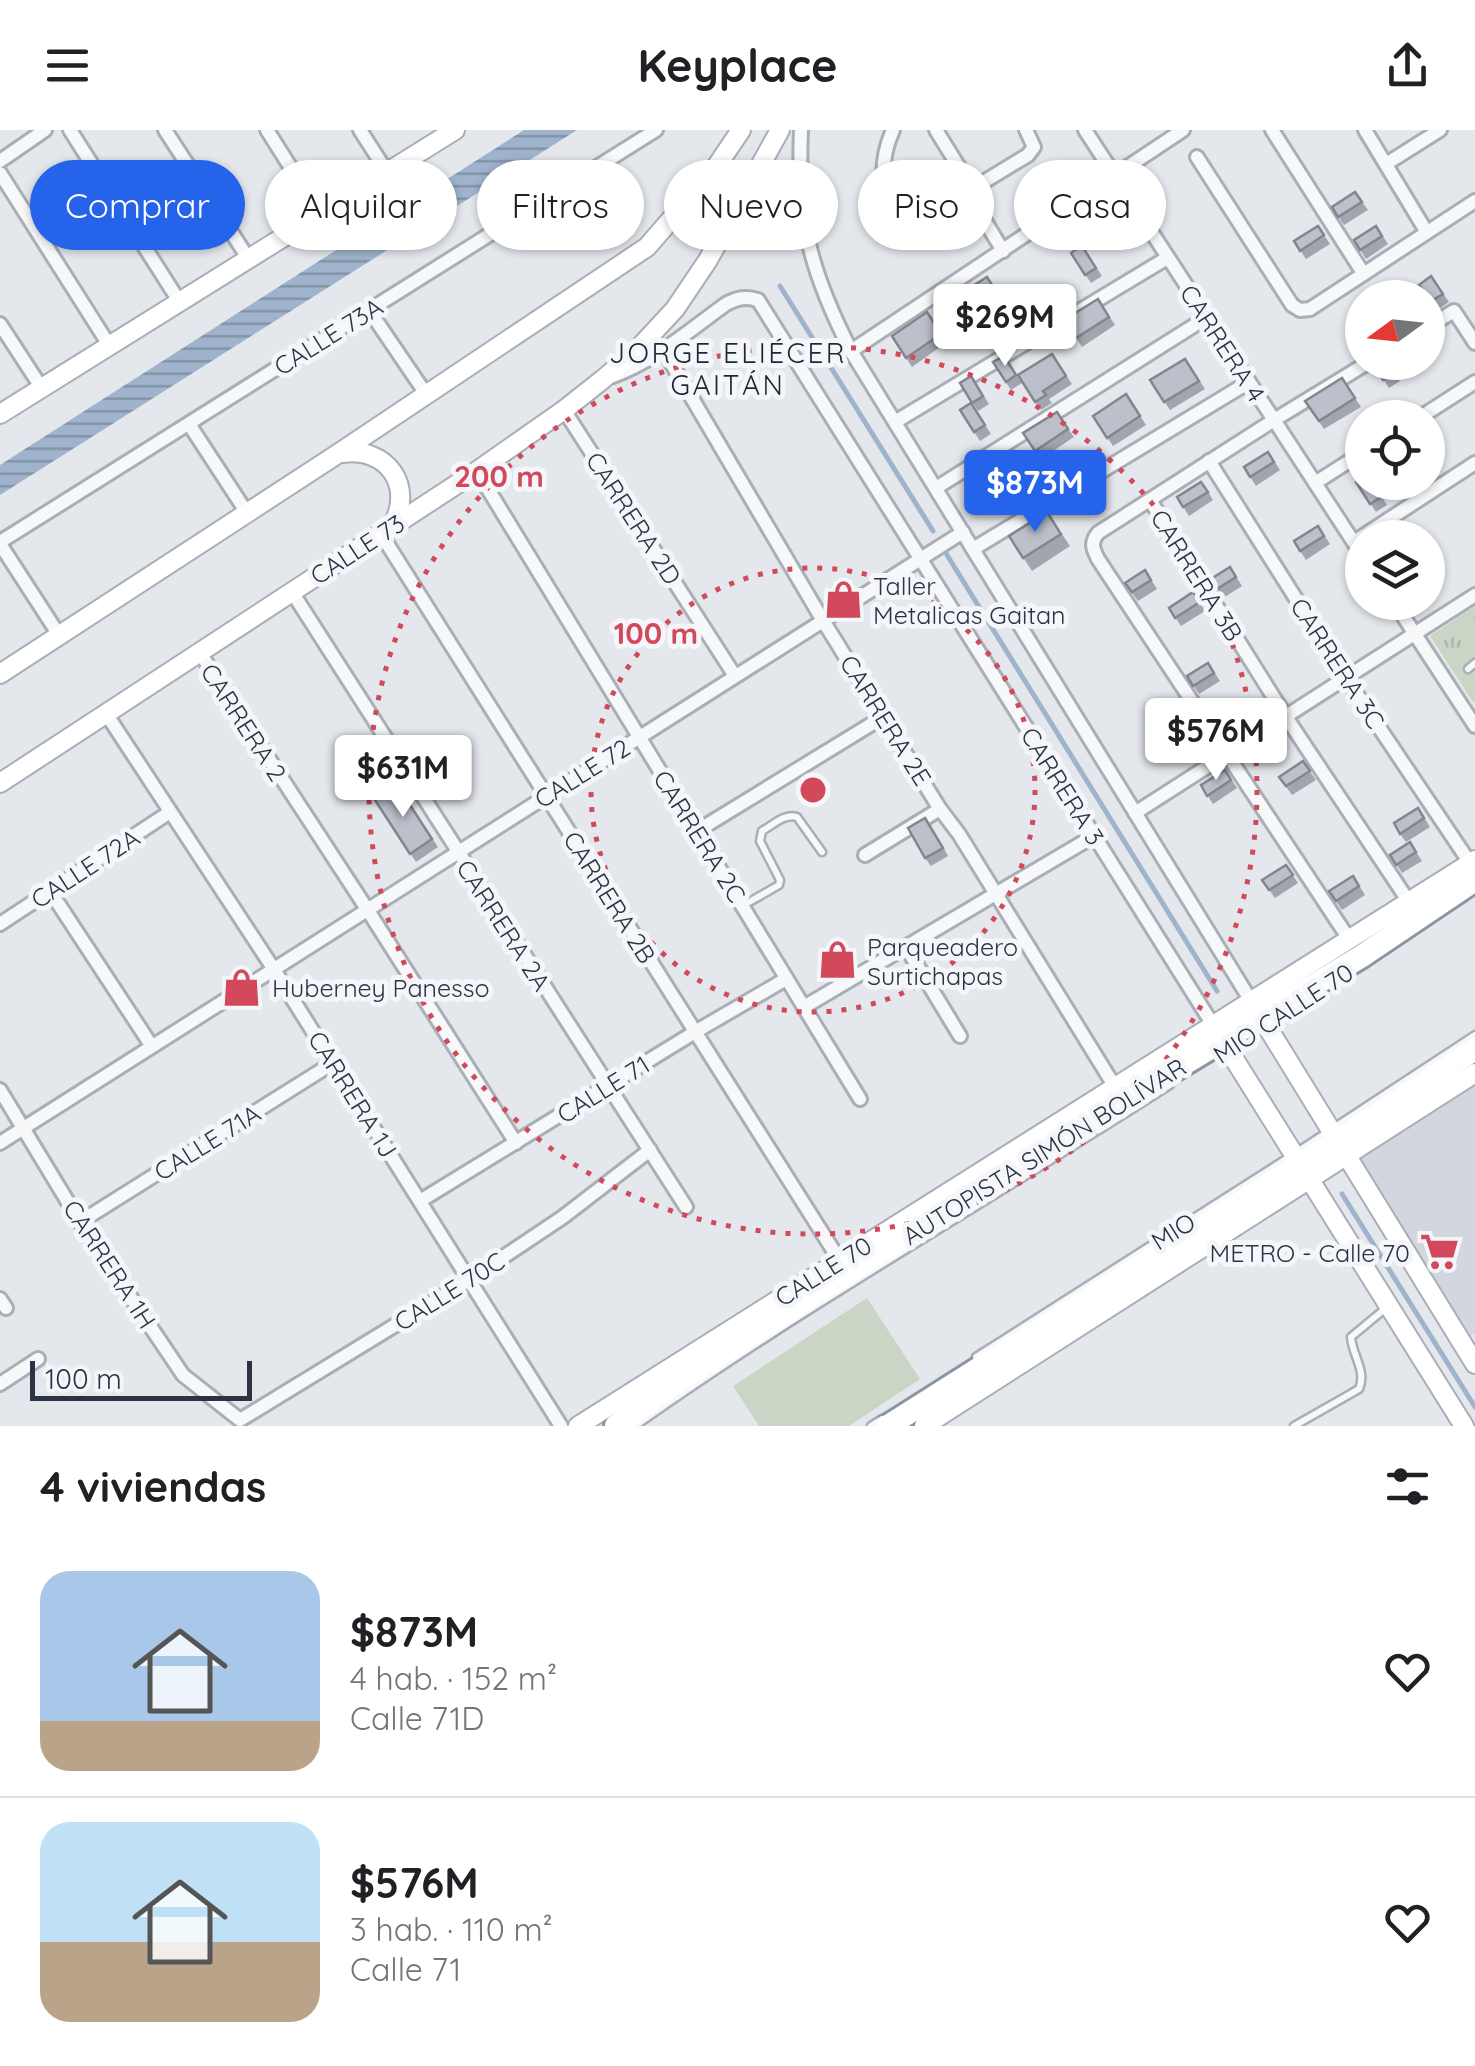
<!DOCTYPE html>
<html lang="es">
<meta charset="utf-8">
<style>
body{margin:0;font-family:Quicksand,sans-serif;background:#f2f2f2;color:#202124;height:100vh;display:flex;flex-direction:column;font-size:38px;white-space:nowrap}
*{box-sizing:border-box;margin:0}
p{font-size:32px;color:#757577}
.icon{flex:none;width:55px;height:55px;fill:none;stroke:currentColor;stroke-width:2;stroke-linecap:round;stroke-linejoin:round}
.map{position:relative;height:1296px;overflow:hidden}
.details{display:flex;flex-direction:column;background:#fff;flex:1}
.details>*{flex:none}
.top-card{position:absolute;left:30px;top:30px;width:1415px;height:90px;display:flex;gap:20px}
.needle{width:65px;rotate:255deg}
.tools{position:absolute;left:1345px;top:150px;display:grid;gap:20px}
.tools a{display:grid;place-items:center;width:100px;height:100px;border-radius:50%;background:#fff;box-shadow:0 2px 8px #0004;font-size:50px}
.scale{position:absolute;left:30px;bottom:25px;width:222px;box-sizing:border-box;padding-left:10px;border:5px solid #2b3445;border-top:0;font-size:28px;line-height:35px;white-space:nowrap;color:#2b3445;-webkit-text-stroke:8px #f4f6f9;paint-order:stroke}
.price{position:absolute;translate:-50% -85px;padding:0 22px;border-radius:10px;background:#fff;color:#222;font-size:32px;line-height:65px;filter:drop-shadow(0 2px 5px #0008)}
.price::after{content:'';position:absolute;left:50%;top:60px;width:30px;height:22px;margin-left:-15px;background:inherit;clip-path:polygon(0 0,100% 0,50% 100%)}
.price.active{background:#2563eb;color:#fff}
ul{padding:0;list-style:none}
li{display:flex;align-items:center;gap:30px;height:250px;padding:0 40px}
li+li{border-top:2px solid #e0e0e0}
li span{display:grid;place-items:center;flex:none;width:280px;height:200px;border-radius:30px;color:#555}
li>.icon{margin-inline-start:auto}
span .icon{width:120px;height:120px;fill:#fffc;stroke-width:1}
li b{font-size:42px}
h2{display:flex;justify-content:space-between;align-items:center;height:120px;padding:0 40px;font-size:42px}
.chip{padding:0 35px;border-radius:45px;background:#fff;box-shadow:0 2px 8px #0004;font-size:35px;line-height:90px}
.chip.active{background:#2563eb;color:#fff}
header{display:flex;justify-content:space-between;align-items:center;height:130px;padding:0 40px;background:#fff;font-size:45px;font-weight:800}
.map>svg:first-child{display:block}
.built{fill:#d2d6de}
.grass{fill:url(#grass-tufts)}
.pitch{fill:#c9d6c5}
.water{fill:url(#water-rules)}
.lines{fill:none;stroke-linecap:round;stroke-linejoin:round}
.stream{stroke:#9fb4cc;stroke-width:5}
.lane-casing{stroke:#a9aeb7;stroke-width:11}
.street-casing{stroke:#a9aeb7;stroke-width:18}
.secondary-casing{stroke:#a9aeb7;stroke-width:22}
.highway-casing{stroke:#8b94a3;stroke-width:28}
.lane{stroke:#f7f8fa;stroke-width:6}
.street{stroke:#f7f8fa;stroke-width:12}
.secondary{stroke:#fff;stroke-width:18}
.highway{stroke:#fff;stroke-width:22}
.wall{fill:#a1a5ae}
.building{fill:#bbc0ca;stroke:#83868d;stroke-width:2.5}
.ring{fill:none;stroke:#d1495b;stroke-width:5;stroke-dasharray:5 10}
.labels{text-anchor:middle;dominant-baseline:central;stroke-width:10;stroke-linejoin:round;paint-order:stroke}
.street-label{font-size:25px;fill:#2b3445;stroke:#f4f6f9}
.poi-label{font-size:25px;fill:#2b3445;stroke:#f4f6f9;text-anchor:start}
.neighbourhood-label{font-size:28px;letter-spacing:2.5px;fill:#1d2536;stroke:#f4f6f9}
.centre{fill:#d1495b;stroke:#f4f6f9;stroke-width:5}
.ring-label{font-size:30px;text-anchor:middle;font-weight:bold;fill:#d1495b;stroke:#f4f6f9;stroke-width:10;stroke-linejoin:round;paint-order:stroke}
</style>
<header><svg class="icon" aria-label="menu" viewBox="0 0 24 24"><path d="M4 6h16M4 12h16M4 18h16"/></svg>Keyplace<svg class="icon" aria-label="share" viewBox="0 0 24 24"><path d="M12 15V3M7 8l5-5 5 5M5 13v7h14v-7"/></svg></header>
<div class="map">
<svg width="1475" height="1296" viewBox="0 0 1475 1296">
<defs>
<pattern id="grass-tufts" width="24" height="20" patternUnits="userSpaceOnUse" patternTransform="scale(2.5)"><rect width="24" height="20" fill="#c9d6c5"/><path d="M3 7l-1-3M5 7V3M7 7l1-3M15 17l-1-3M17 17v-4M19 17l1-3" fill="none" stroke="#adb8ab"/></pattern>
<pattern id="water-rules" width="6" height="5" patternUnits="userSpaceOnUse" patternTransform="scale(2.5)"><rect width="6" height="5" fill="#9fb4cc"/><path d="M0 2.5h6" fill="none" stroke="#8293a7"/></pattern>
</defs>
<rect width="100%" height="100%" fill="#e4e7ec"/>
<!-- built -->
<polygon class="built" points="1475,943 1475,1203 1461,1212 1347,1027"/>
<!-- grass -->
<polygon class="grass" points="1475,476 1475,571 1473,572 1430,506"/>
<!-- pitch -->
<polygon class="pitch" points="867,1168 920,1249 849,1296 759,1296 733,1256"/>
<!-- water -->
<polygon class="water" points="524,0 577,0 0,365 0,335"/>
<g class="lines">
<!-- stream -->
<g class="stream">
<polyline points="780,156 933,401"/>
<polyline points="947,425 1217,861"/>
<polyline points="1342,1064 1475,1277"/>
</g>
<defs>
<g id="lane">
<polyline points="1468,539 1475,533"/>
<path d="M744 775 779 755 780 750 760 711 762 701C773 695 785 683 797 687L822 722"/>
<polyline points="976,1227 1294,1024 1475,905"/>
<path d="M635 1296C808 1174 993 1069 1170 955"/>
<polyline points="871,1296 882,1289"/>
<path d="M1294 1296 1359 1259C1367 1241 1352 1225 1351 1207L1386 1178"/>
</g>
<g id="street">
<polyline points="70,0 179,171"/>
<polyline points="165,0 248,128"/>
<polyline points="267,0 320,84"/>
<polyline points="360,0 387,42"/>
<path d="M801 0C797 90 810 141 851 221L1251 871"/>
<path d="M893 0C878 33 882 64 894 97L899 101 908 98 1028 25 1034 17 1026 0"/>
<polyline points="936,0 973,60"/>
<polyline points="1085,0 1362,425"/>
<polyline points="1272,0 1363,143"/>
<polyline points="1365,0 1426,101"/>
<polyline points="1197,27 1292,175 1300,180 1310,179 1475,71"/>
<polyline points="0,31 45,0"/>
<polyline points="1386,34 1440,0"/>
<polyline points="0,43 109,215"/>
<polyline points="968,63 1003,121"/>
<polyline points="369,180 426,264"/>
<polyline points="0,194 41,257"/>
<polyline points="1428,197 1454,181 1475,213"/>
<polyline points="663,219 822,489 940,679 959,704 1115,957"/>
<polyline points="851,221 1183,0"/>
<path d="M613 246C655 231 691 199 726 174 737 168 746 166 758 170L1213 895"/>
<polyline points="564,280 735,546"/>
<polyline points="1419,288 1475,252"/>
<polyline points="895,292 1167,128"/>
<polyline points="189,294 247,383"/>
<polyline points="1209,331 1346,548 1470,733"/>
<polyline points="477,341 860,969"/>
<polyline points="1315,353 1362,323"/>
<polyline points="936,358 1206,188"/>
<polyline points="1150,370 1286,587 1409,772"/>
<polyline points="381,404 840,1131"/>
<polyline points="0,412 656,0"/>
<polyline points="1354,412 1475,333"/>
<polyline points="0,414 59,505"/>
<polyline points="973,419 1249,252"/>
<polyline points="292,462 686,1077"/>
<polyline points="1394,472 1475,596"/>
<polyline points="200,523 367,779 516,1013"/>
<polyline points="107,585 273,838 561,1296"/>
<polyline points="1135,683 1475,465"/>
<polyline points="697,701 883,587"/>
<polyline points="865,725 940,679"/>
<polyline points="50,761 151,915"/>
<polyline points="0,794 170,682"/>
<path d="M1349 809 1098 429C1093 419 1090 413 1098 403L1274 290 1369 232"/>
<polyline points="906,817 960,906"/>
<polyline points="804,877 1094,706"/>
<polyline points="0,960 80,1092 183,1245 240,1290 469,1150 563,1087 650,1020"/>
<polyline points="0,1013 963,402"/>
<polyline points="420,1071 695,902 786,849"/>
<polyline points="80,1092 333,933"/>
<polyline points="0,1169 6,1178"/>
<polyline points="0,1254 38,1229"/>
</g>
<g id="secondary">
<polyline points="0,284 455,0"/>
<path d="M343 323C387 317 415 356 392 396"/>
<polyline points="0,544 336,325 647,117 714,40 741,0"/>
<polyline points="0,653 477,341 564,280 602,250 636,221 675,179 708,130 780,0"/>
<polyline points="1255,877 1475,1234"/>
<polyline points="1216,900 1464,1296"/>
<polyline points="578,1296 1475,730"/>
<polyline points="924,1296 1475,943"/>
</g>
<g id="highway">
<polyline points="616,1296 668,1258 849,1142 1123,971 1362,826 1475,750"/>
<polyline points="888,1296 1337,1011 1475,919"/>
</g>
</defs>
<!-- lane casing -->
<use href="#lane" class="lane-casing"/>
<!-- street casing -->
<use href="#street" class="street-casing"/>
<!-- secondary casing -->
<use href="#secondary" class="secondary-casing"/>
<!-- highway casing -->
<use href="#highway" class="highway-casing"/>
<!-- lane -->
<use href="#lane" class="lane"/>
<!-- street -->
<use href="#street" class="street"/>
<!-- secondary -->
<use href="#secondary" class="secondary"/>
<!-- highway -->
<use href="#highway" class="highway"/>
</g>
<!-- wall -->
<g class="wall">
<polygon points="1355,62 1368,80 1344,95 1332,77"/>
<polygon points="1318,96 1330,114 1306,129 1294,111"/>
<polygon points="1376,96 1388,114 1366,129 1354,110"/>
<polygon points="1082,116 1102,146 1091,153 1071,123"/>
<polygon points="1431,146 1449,172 1437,180 1419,155"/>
<polygon points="987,147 1007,177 996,184 976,154"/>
<polygon points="1098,169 1115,195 1082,217 1064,190"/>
<polygon points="927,182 947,212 912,237 892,206"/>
<polygon points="1052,224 1072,254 1049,269 1052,273 1041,280 1018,245"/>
<polygon points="1004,226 1022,253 1011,260 993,232"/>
<polygon points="1185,229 1205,259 1170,280 1150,250"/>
<polygon points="1372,232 1388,232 1400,251 1389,258"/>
<polygon points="971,246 989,274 978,281 960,253"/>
<polygon points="1342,248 1361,277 1324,299 1305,271"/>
<polygon points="1126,264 1146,295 1113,316 1093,286"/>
<polygon points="971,273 991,304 980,311 960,280"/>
<polygon points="1057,282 1074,307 1041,329 1023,303"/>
<polygon points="1268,322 1280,340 1256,356 1244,337"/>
<polygon points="1022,330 1042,360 1031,367 1011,337"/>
<polygon points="978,331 994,356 983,363 967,338"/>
<polygon points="1356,352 1372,352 1387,375 1376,382"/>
<polygon points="1207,360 1213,370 1189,386 1177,367"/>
<polygon points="1047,382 1070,416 1032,441 1009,406"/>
<polygon points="1318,396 1330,414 1306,430 1294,411"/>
<polygon points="1230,437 1242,456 1223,468 1211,449"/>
<polygon points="1145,440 1157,459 1138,471 1125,453"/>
<polygon points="1193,462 1205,481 1181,496 1169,478"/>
<polygon points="1208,533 1220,551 1199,564 1187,546"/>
<polygon points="1303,631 1316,650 1292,665 1279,647"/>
<polygon points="1225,640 1237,658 1213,674 1201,655"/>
<polygon points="397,655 438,717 416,732 375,670"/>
<polygon points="1418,678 1430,697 1406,712 1400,704"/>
<polygon points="931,696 948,726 931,736 925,728"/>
<polygon points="1410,712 1422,731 1402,743 1390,725"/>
<polygon points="1286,735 1298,753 1275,768 1262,750"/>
<polygon points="1353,746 1365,765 1342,780 1329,761"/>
</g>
<!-- building -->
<g class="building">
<polygon points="1355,62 1362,72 1338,87 1332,77"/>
<polygon points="1318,96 1324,105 1300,121 1294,111"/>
<polygon points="1376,96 1382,106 1360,120 1354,110"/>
<polygon points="1082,116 1096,138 1085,145 1071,123"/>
<polygon points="1431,146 1443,164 1431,171 1419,155"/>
<polygon points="987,147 1001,169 990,176 976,154"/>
<polygon points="1098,169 1109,187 1076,208 1064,190"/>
<polygon points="927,182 941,204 906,228 892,206"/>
<polygon points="1052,224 1066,246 1043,261 1046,265 1035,272 1018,245"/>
<polygon points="1004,226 1016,245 1006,252 993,232"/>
<polygon points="1185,229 1199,251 1164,272 1150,250"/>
<polygon points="1372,232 1387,232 1394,243 1383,250"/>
<polygon points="971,246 983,266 972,273 960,253"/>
<polygon points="1342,248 1355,268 1319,291 1305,271"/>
<polygon points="1126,264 1140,286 1107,308 1093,286"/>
<polygon points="971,273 985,295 974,302 960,280"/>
<polygon points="1057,282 1068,299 1035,321 1023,303"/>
<polygon points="1268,322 1274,332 1250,347 1244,337"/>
<polygon points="1022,330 1036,352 1025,359 1011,337"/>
<polygon points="978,331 988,348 978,355 967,338"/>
<polygon points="1362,348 1362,352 1372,352 1381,367 1370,374 1356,352"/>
<polygon points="1201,352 1208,362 1183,377 1177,367"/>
<polygon points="1047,382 1061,404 1023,428 1009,406"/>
<polygon points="1318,396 1324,406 1300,421 1294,411"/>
<polygon points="1230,437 1236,447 1217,459 1211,449"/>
<polygon points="1145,440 1151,450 1132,462 1125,453"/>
<polygon points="1193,462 1200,472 1175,488 1169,478"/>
<polygon points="1208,533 1214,543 1193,556 1187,546"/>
<polygon points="1303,631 1310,641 1286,656 1279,647"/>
<polygon points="1225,640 1231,650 1207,666 1201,655"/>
<polygon points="397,655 432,709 410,724 375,670"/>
<polygon points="1418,678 1424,688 1400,704 1394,693"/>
<polygon points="925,688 943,718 925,728 908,698"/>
<polygon points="1410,712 1416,722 1396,735 1390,725"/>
<polygon points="1286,735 1293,745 1269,760 1262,750"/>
<polygon points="1353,746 1359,756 1336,771 1329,761"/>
</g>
<!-- distance rings -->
<g class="ring">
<circle cx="813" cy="660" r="222"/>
<circle cx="813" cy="660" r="444"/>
</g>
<!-- icons -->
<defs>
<symbol id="shop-bare" viewBox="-9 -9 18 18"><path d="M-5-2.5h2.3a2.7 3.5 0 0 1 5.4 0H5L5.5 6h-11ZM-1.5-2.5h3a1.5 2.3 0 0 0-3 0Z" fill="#d1495b" stroke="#f4f6f9" stroke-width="2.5" paint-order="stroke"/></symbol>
<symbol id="supermarket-bare" viewBox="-9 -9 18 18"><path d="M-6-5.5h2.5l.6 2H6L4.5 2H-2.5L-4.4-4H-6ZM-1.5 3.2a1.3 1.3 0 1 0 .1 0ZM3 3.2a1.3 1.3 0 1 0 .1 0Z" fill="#d1495b" stroke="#f4f6f9" stroke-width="2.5" paint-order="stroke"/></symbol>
</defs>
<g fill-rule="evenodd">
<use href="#shop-bare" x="816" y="442" width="55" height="55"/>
<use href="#shop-bare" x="810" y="802" width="55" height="55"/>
<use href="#shop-bare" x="214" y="830" width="55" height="55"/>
<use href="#supermarket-bare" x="1412" y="1094" width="55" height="55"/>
</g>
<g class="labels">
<!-- street labels -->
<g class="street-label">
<text transform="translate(328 206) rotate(-32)">CALLE 73A</text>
<text transform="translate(1223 213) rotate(57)">CARRERA 4</text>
<text transform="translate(634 388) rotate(57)">CARRERA 2D</text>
<text transform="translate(357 419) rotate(-33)">CALLE 73</text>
<text transform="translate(1197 445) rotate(58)">CARRERA 3B</text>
<text transform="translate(1338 533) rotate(57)">CARRERA 3C</text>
<text transform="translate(886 590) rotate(58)">CARRERA 2E</text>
<text transform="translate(244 592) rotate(57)">CARRERA 2</text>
<text transform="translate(582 643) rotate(-32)">CALLE 72</text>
<text transform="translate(1063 656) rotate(58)">CARRERA 3</text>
<text transform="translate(700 706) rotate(58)">CARRERA 2C</text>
<text transform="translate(85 738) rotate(-33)">CALLE 72A</text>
<text transform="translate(610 767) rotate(58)">CARRERA 2B</text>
<text transform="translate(504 795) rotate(57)">CARRERA 2A</text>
<text transform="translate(1283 883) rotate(-33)">MIO CALLE 70</text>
<text transform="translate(603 959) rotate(-32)">CALLE 71</text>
<text transform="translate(353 964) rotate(58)">CARRERA 1J</text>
<text transform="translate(207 1012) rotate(-32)">CALLE 71A</text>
<text transform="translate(1044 1021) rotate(-32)">AUTOPISTA SIMÓN BOLÍVAR</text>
<text transform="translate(1173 1101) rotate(-32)">MIO</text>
<text transform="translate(110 1134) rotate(57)">CARRERA 1H</text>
<text transform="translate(823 1141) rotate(-32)">CALLE 70</text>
<text transform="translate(449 1161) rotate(-32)">CALLE 70C</text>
</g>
<!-- poi labels -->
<g class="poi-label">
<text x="873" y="455">Taller<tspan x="873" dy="29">Metalicas Gaitan</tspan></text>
<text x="867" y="816">Parqueadero<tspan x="867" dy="29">Surtichapas</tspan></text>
<text x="272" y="857">Huberney Panesso</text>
<text x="1410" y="1122" text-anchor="end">METRO - Calle 70</text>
</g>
<!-- neighbourhood labels -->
<g class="neighbourhood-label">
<text x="728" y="222">JORGE ELIÉCER<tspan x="728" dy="32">GAITÁN</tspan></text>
</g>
</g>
<circle cx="813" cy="660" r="15" class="centre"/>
<g class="ring-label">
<text x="499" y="357">200 m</text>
<text x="656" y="514">100 m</text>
</g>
</svg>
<div class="tools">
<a><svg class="needle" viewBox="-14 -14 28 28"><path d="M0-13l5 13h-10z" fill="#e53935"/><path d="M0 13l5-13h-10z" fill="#757577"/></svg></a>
<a><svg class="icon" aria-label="locate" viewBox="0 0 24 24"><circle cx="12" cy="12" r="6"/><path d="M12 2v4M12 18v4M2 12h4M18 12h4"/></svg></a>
<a><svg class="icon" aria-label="layers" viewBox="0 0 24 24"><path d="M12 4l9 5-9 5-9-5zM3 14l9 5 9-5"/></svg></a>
</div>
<div class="scale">100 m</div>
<b class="price" style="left:1005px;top:239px">$269M</b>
<b class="price active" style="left:1035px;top:405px">$873M</b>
<b class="price" style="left:1216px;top:653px">$576M</b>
<b class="price" style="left:403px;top:690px">$631M</b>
<div class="top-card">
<a class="chip active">Comprar</a>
<a class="chip">Alquilar</a>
<a class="chip">Filtros</a>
<a class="chip">Nuevo</a>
<a class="chip">Piso</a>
<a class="chip">Casa</a>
</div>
</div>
<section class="details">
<h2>4 viviendas<svg class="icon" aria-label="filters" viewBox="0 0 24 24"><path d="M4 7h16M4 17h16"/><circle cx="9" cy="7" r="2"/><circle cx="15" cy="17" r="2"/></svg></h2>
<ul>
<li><span style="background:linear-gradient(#a9c7e8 75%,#b9a48a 0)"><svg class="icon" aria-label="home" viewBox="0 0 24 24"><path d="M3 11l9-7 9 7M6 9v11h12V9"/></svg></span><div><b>$873M</b><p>4 hab. · 152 m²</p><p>Calle 71D</p></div><svg class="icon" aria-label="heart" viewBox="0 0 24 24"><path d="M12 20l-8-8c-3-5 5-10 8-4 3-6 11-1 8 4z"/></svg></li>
<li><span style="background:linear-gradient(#bfe0f5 60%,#b9a48a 0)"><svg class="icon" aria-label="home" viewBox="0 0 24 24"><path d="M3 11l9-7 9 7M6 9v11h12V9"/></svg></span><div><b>$576M</b><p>3 hab. · 110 m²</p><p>Calle 71</p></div><svg class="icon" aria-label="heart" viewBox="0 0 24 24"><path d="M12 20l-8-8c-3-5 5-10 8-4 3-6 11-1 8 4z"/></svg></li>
</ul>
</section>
